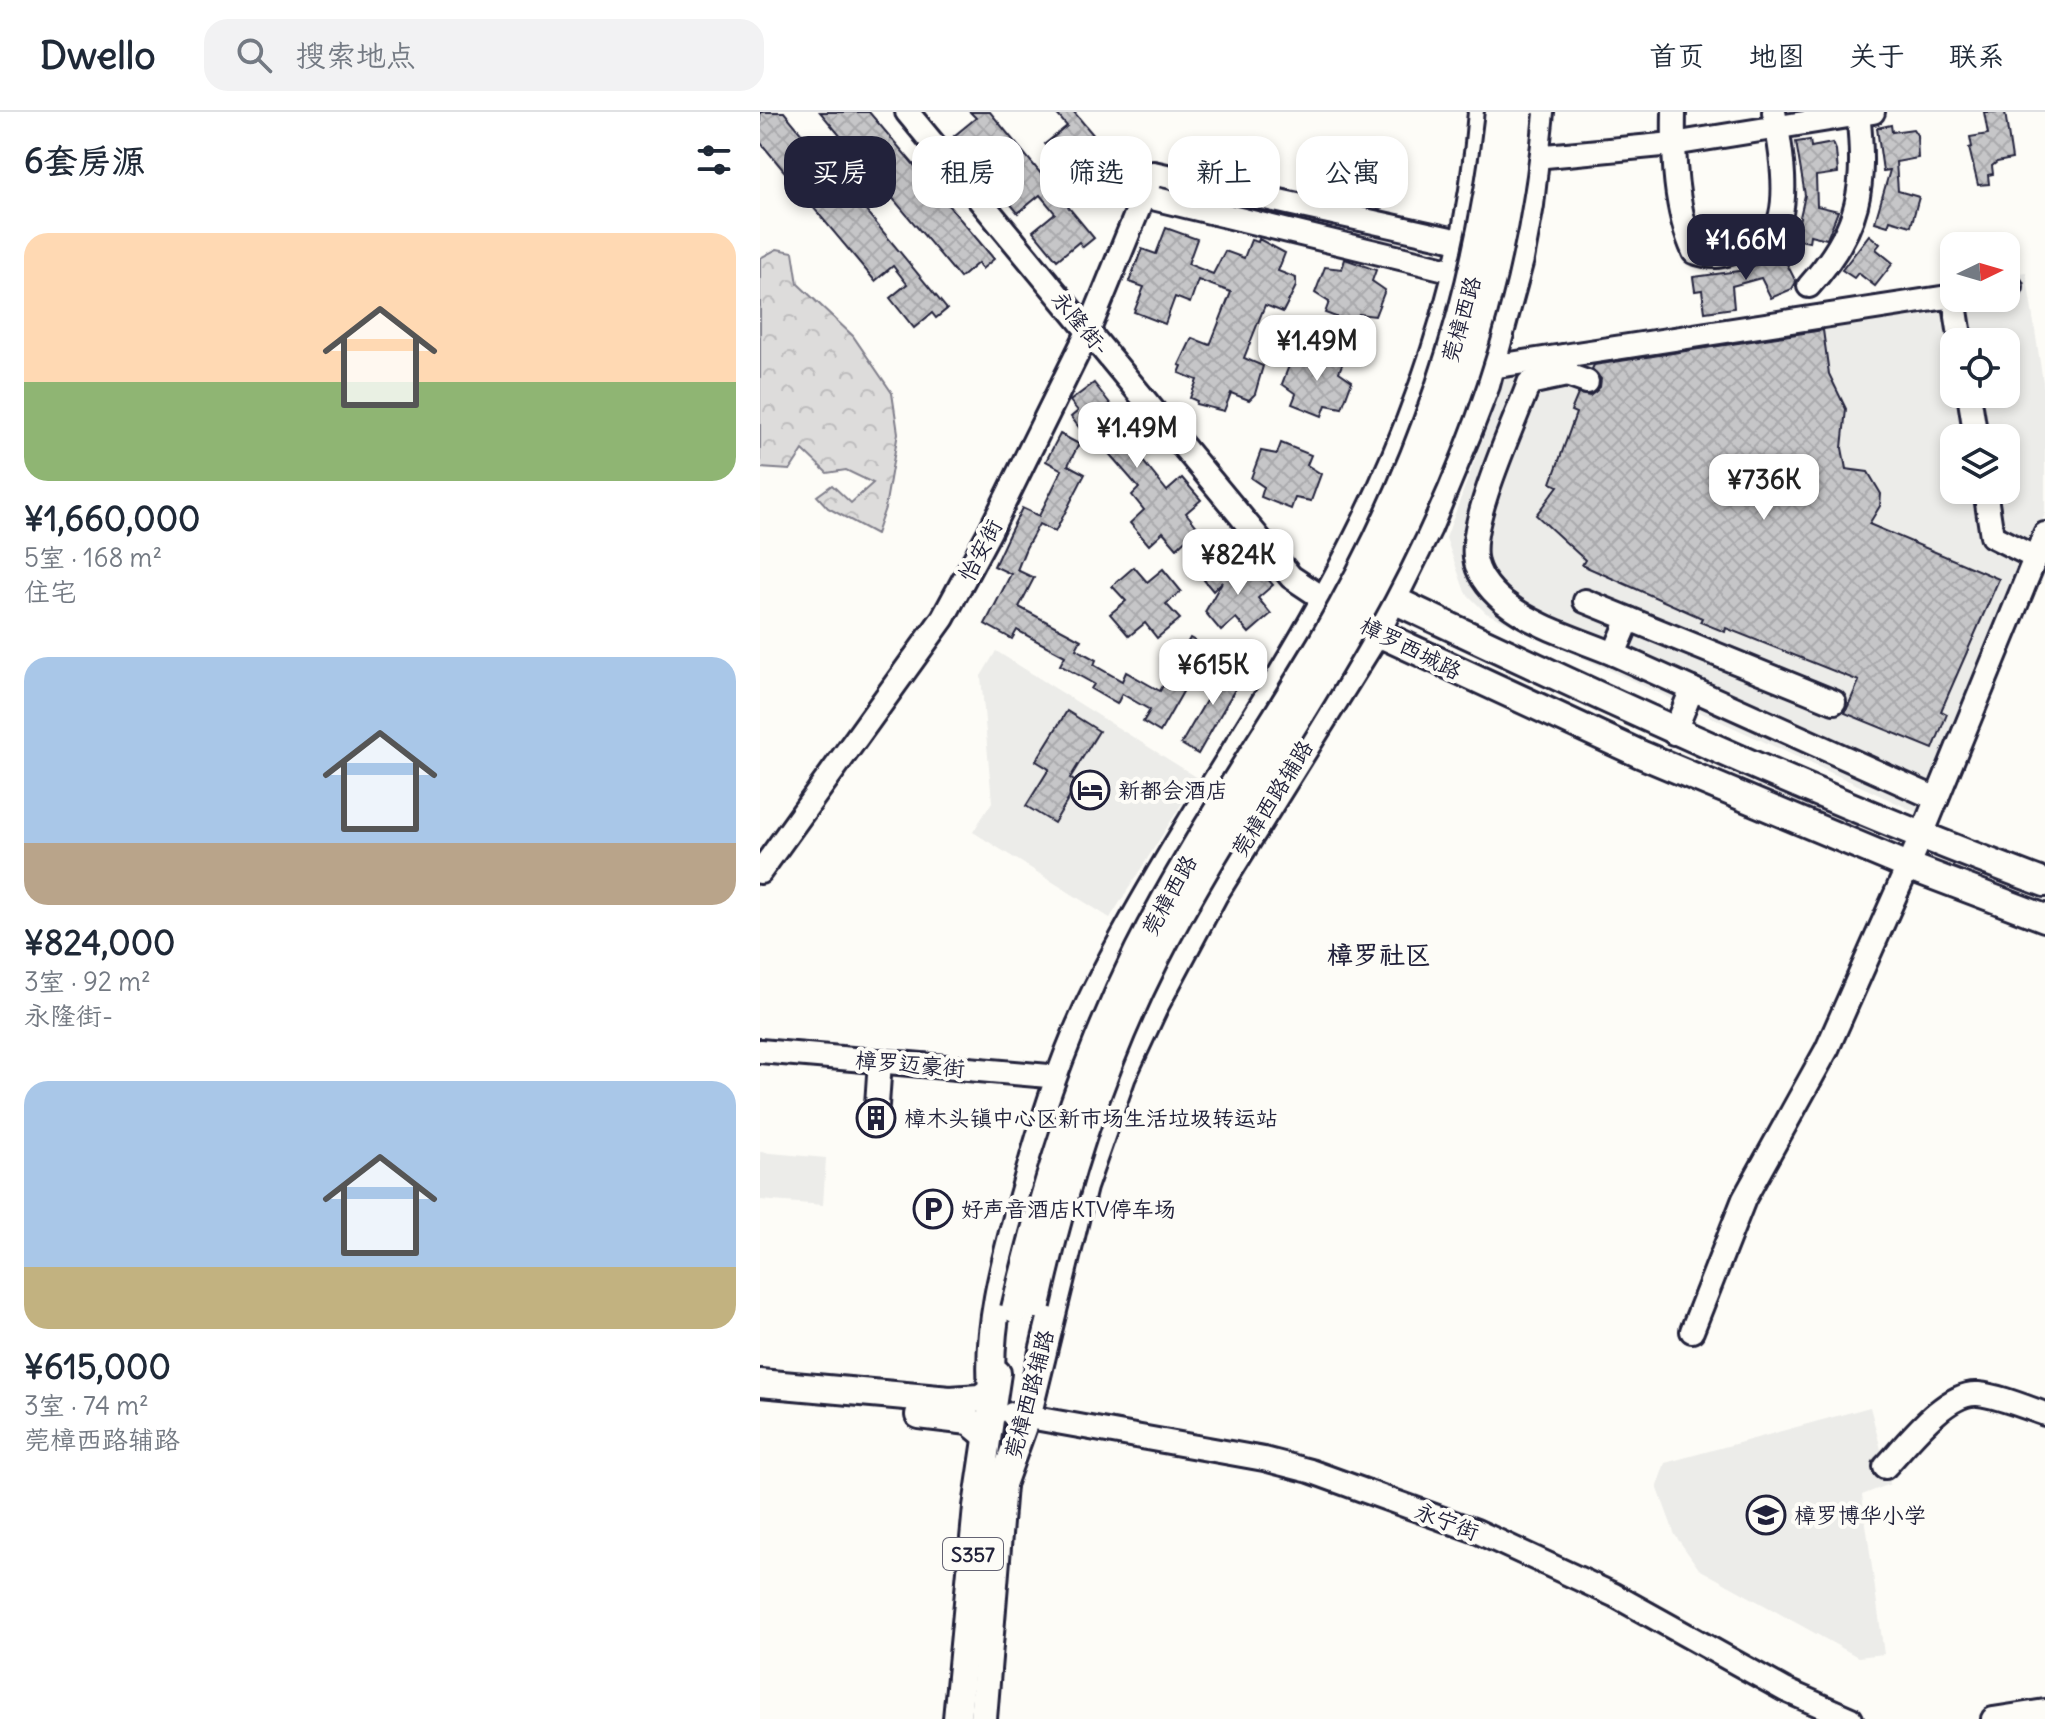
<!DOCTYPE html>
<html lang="zh">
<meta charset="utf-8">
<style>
body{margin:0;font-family:Delius,"LXGW WenKai TC",sans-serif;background:#f2f2f3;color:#1f2937;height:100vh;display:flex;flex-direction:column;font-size:30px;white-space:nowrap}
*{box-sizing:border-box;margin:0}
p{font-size:26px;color:#747a83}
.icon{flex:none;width:44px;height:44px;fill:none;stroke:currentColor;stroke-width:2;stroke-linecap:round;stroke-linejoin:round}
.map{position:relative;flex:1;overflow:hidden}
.drawer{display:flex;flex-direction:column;background:#fff;width:760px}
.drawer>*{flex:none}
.top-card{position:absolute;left:24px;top:24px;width:760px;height:72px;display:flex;gap:16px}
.needle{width:52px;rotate:85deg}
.fabs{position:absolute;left:1180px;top:120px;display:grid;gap:16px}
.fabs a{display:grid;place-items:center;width:80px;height:80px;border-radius:16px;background:#fff;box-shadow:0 4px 12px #0003;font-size:40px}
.price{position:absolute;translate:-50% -68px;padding:0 18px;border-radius:16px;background:#fff;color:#222;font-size:26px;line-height:52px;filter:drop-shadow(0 2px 4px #0008)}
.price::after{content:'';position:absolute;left:50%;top:48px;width:24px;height:18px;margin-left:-12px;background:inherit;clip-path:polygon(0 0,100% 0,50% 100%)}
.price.selected{background:#22223b;color:#fff}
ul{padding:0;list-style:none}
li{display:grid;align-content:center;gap:16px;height:424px;padding:0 24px}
li span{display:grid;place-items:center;height:248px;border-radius:24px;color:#555}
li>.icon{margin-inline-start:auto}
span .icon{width:144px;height:144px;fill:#fffc;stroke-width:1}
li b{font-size:34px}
h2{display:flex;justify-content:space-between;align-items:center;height:96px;padding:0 24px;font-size:34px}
.tag{padding:0 28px;border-radius:24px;background:#fff;box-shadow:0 4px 12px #0003;font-size:28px;line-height:72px}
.tag.selected{background:#22223b;color:#fff}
header{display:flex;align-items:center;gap:48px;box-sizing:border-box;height:112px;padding:0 40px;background:#fff;border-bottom:2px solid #e0e1e3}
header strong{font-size:38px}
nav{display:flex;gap:44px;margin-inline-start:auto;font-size:28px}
.search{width:560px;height:72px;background:#f2f2f3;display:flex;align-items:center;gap:20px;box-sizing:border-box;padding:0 28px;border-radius:24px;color:#747a83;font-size:30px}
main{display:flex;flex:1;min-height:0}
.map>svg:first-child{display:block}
.built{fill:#ecece9;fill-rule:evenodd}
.forest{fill:url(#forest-crowns);stroke:#807f8b;stroke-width:2}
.building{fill:url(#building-cross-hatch);stroke:#22223b;stroke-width:2}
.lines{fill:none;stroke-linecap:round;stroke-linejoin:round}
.minor-casing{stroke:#22223b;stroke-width:28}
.major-casing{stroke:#22223b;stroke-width:32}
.minor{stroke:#fdfcf7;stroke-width:22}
.major{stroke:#fdfcf7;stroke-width:26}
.major-bridge-casing{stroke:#22223b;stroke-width:32;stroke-linecap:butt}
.major-bridge{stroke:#fdfcf7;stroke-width:26}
.labels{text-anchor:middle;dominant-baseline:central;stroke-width:8;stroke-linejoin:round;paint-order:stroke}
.shield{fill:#fdfcf7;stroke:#646373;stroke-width:2}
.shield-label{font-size:20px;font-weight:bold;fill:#22223b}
.street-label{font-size:22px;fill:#22223b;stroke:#fdfcf7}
.poi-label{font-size:22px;fill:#22223b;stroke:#fdfcf7;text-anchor:start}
.quarter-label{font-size:26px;font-weight:bold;fill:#22223b;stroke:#fdfcf7}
</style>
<header>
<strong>Dwello</strong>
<div class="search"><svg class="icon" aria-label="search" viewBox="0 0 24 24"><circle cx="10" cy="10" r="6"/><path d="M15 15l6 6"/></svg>搜索地点</div>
<nav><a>首页</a><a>地图</a><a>关于</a><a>联系</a></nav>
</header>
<main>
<section class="drawer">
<h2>6套房源<svg class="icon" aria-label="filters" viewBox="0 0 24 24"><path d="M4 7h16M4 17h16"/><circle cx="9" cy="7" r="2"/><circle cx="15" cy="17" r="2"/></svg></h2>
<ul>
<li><span style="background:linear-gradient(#ffd9b3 60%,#8fb573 0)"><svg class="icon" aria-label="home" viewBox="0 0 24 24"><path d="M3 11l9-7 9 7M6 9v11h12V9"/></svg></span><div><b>¥1,660,000</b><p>5室 · 168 m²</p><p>住宅</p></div></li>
<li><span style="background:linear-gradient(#a9c7e8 75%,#b9a48a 0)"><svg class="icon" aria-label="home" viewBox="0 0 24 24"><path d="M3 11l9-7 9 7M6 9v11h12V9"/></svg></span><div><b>¥824,000</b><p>3室 · 92 m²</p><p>永隆街-</p></div></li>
<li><span style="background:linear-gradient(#a9c7e8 75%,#c2b280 0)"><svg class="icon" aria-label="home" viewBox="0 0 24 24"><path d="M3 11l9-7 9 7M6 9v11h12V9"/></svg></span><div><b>¥615,000</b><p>3室 · 74 m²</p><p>莞樟西路辅路</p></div></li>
</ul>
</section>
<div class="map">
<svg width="1285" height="1607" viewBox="0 0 1285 1607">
<defs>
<pattern id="forest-crowns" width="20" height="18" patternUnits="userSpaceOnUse" patternTransform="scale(2)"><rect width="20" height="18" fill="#dddcdb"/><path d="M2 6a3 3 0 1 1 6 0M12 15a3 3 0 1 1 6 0" fill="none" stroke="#bdbcbd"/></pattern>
<pattern id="building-cross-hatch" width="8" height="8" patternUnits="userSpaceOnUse" patternTransform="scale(2)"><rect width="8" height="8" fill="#c6c6c8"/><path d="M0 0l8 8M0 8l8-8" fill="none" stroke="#aaaaad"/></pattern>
</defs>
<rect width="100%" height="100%" fill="#fdfcf7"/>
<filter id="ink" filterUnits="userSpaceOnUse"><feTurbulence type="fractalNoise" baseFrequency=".0125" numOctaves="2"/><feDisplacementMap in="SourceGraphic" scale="16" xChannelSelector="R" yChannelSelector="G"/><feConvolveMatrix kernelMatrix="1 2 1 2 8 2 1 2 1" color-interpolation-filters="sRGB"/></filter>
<g filter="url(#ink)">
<!-- built -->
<g class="built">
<path d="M1266 160 1285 283V402L1156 700 726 501 705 480 686 426 755 239 1194 171V186H1246V163ZM1194 230H1246V282H1194ZM1194 326H1246V378H1194Z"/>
<polygon points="236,539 438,666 350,806 213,720 232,690 221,564"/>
<polygon points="0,1040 66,1046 63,1093 0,1088"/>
<polygon points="1110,1295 1130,1372 1102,1383 1124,1542 1098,1545 939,1457 915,1423 897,1374 905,1351"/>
</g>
<!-- forest -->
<polygon class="forest" points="17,137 33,140 38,172 93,224 132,281 138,321 125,396 116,422 68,396 57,384 72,373 91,391 113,371 86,358 67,361 43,338 30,358 0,356 0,146"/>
<!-- building -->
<g class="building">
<polygon points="0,0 24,0 187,197 176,206 172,201 154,216 130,186 147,172 133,154 115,169 52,94 70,79 55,62 38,76 0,30"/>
<polygon points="60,0 109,0 234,147 222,157 218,151 200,166"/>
<polygon points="210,0 230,0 334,126 323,135 319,130 297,148 273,119 295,101 280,83 258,101 234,72 256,54 240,36 218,53 194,24 216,6"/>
<polygon points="295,0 314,0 346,38 335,48 331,43 309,61 285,32 307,14"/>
<polygon points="1224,0 1245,0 1252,47 1237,50 1232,54 1233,62 1228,63 1229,72 1218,73 1209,36 1212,35 1210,25 1228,22"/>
<polygon points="1131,13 1132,20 1153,17 1157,23 1158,46 1136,50 1138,79 1159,85 1151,114 1130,108 1128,114 1115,110 1130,58 1123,59 1117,16"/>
<polygon points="1050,28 1051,35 1073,31 1076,38 1078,61 1056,64 1057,94 1078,99 1067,127 1050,123 1049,130 1035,127 1045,83 1036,30"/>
<polygon points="406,116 437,127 428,152 453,162 465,139 484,146 491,128 498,130 499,127 525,141 518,159 536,166 536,174 523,200 505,193 484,246 503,254 495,282 489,288 471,281 464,299 436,292 437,289 430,286 437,268 419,261 422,254 419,253 432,226 450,233 471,180 438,168 430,191 415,185 405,212 374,200 384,175 369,170 382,137 396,142"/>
<polygon points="1109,123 1120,132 1116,137 1133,151 1115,174 1098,161 1094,166 1082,158"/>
<polygon points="1027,137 1033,149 1027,152 1036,170 1032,177 1011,186 1001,166 972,174 974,196 945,200 942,178 935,179 933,165 986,158"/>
<polygon points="585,147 616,158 612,169 625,178 615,204 599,202 595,212 565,201 569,190 555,181 565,155 582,157"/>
<polygon points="1063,218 1069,262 1086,297 1082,336 1086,357 1108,360 1121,382 1120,394 1109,412 1239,467 1181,599 1187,602 1173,637 1085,601 1099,569 966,516 965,520 940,510 942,506 822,453 825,448 776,403 798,374 791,371 816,301 811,299 818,282 830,284 840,275 841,267 832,257 834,253"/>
<polygon points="553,238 583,250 579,260 592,269 582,296 566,293 562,304 532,292 536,282 522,272 532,246 548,249"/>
<polygon points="334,271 356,299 362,294 381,317 367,329 407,379 422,366 441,388 426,401 438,416 417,436 403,420 389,433 370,411 384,398 372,383 379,376 333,323 328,327 311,305 318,299 310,289"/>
<polygon points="300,322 319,332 308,353 325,362 295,420 279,412 266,436 257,458 274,466 259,495 321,528 316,537 336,548 334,553 362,569 366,560 400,579 430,526 448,536 400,620 383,610 390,598 362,582 357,592 331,577 334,572 300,553 305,544 257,518 252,527 225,512 251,462 234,454 249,422 262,396 279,404 302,358 286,349"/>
<polygon points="521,331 551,343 547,353 561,362 551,389 535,386 531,397 501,385 504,375 491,366 501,339 517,342"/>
<polygon points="466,449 479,464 494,451 513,473 498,486 511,502 489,521 476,506 461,519 445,500 462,470 453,479 444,468"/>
<polygon points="374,455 387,470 403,457 421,479 406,492 420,507 397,526 385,511 369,524 350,502 366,489 352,474"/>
<polygon points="469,549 486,558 438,642 421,632"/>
<polygon points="307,599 339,619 310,666 324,676 323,682 311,683 294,711 266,694 289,657 276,649"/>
</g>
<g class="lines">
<defs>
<g id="minor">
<polyline points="147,0 531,465 564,487"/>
<path d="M914 0C913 45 915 99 934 140 953 147 964 144 982 137 992 133 1004 130 1011 123 1033 99 1020 30 1014 0"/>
<polyline points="775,45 913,32 1113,0"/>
<polyline points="384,84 698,160"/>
<path d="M1049 174C1101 116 1106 75 1098 0"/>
<polyline points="1246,175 1251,175"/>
<polyline points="1194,186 1201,230"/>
<path d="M805 244 807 263 769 271C754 312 710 405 715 445 717 463 731 479 744 490 775 515 818 527 854 542L869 507"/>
<polyline points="731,255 1194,184"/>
<polyline points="807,263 827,270"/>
<polyline points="1209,282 1216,326"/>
<polyline points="1225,378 1232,424 1276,446"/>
<polyline points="825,489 1074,590"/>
<polyline points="854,542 1177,687"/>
<polyline points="914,621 932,577"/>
<polyline points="0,760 183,506 230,419 328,220 393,61 704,130"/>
<polyline points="0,939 300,965"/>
<polyline points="117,993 120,949"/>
<polyline points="932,1219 984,1087 1067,937 1161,725 1285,422"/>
<polyline points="252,1302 504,1347 550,1359 716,1419 854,1483 1025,1578 1091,1607"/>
<path d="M1125 1355C1146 1333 1186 1279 1218 1282 1239 1284 1265 1295 1285 1302"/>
<polyline points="1233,1607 1285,1599"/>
</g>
<g id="major">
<path d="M616 487H632C847 589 1062 688 1285 771"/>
<polyline points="603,514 880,642 1148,754 1285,806"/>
<polyline points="0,1271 190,1288 220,1286 232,1278"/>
<path d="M232 1278C227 1212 245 1150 262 1087 282 1016 303 944 337 877 415 722 520 581 598 425 665 292 711 149 722 0"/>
<polyline points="159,1303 209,1309 226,1323"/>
<polyline points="241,1375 269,1297 323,1075 362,964 395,893 454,782 615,523 668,416 707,322 726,273 760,147 770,93 780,0"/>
<polyline points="197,1607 217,1395 237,1261"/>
<polyline points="223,1607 243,1361"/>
</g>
</defs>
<!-- minor casing -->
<use href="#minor" class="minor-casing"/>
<!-- major casing -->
<use href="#major" class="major-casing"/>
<!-- minor -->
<use href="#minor" class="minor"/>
<!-- major -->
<use href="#major" class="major"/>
<defs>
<g id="major-bridge">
<path d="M277 1193C303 1074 340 957 395 848 454 732 530 625 594 511 683 352 744 182 759 0"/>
<path d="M255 1197C285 1070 321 956 378 839 432 731 501 633 562 530 660 363 718 192 739 0"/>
</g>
</defs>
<!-- major-bridge casing -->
<use href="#major-bridge" class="major-bridge-casing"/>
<!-- major-bridge -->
<use href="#major-bridge" class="major-bridge"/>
</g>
</g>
<!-- icons -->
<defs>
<symbol id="hotel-ring" viewBox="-11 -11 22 22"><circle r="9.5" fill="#fdfcf7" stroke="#22223b" stroke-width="1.5"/><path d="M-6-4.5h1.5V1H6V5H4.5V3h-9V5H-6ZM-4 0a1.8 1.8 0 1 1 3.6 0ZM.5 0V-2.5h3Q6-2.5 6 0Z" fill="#22223b"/></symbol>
<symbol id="building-ring" viewBox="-11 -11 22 22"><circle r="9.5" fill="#fdfcf7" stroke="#22223b" stroke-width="1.5"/><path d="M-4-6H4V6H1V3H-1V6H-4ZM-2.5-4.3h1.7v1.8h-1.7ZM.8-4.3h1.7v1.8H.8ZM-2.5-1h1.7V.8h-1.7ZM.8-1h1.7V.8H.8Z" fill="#22223b"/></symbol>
<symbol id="parking-ring" viewBox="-11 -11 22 22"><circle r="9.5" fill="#fdfcf7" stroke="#22223b" stroke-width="1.5"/><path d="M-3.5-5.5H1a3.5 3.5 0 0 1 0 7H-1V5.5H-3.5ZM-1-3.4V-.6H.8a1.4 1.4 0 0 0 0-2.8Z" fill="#22223b"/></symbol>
<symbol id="school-ring" viewBox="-11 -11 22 22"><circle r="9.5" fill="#fdfcf7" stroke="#22223b" stroke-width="1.5"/><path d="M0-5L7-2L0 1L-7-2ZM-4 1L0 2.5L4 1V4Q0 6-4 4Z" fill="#22223b"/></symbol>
</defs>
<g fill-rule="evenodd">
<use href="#hotel-ring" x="308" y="656" width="44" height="44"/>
<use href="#building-ring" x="94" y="984" width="44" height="44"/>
<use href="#parking-ring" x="151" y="1075" width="44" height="44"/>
<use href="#school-ring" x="984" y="1381" width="44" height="44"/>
</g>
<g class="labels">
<!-- shield labels -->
<rect class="shield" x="183" y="1426" width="60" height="32" rx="6"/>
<g class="shield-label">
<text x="213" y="1442">S357</text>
</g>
<!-- street labels -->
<g class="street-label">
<text transform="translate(701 207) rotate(-74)">莞樟西路</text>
<text transform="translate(321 211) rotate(50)">永隆街-</text>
<text transform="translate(220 438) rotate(-62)">怡安街</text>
<text transform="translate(651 536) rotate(27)">樟罗西城路</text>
<text transform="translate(512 686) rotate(-58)">莞樟西路辅路</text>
<text transform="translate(409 783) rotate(-61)">莞樟西路</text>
<text transform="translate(150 952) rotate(5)">樟罗迈豪街</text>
<text transform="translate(269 1282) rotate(-75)">莞樟西路辅路</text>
<text transform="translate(687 1409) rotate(21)">永宁街</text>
</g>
<!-- poi labels -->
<g class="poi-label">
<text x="358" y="678">新都会酒店</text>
<text x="144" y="1006">樟木头镇中心区新市场生活垃圾转运站</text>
<text x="201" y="1097">好声音酒店KTV停车场</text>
<text x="1034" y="1403">樟罗博华小学</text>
</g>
<!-- quarter labels -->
<g class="quarter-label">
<text x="619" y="842">樟罗社区</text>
</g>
</g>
</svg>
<div class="fabs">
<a><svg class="needle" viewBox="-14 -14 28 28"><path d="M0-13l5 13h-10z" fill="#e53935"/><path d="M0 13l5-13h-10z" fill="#747a83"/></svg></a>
<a><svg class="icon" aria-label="locate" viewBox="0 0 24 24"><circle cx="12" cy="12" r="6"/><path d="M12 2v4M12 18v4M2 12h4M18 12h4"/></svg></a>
<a><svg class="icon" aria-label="layers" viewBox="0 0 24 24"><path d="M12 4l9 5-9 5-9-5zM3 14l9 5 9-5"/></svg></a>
</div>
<b class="price selected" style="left:986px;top:170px">¥1.66M</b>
<b class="price" style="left:557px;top:271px">¥1.49M</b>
<b class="price" style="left:377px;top:358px">¥1.49M</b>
<b class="price" style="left:1004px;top:410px">¥736K</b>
<b class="price" style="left:478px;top:485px">¥824K</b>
<b class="price" style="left:453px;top:595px">¥615K</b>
<div class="top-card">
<a class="tag selected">买房</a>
<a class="tag">租房</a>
<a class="tag">筛选</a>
<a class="tag">新上</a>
<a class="tag">公寓</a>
</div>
</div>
</main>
